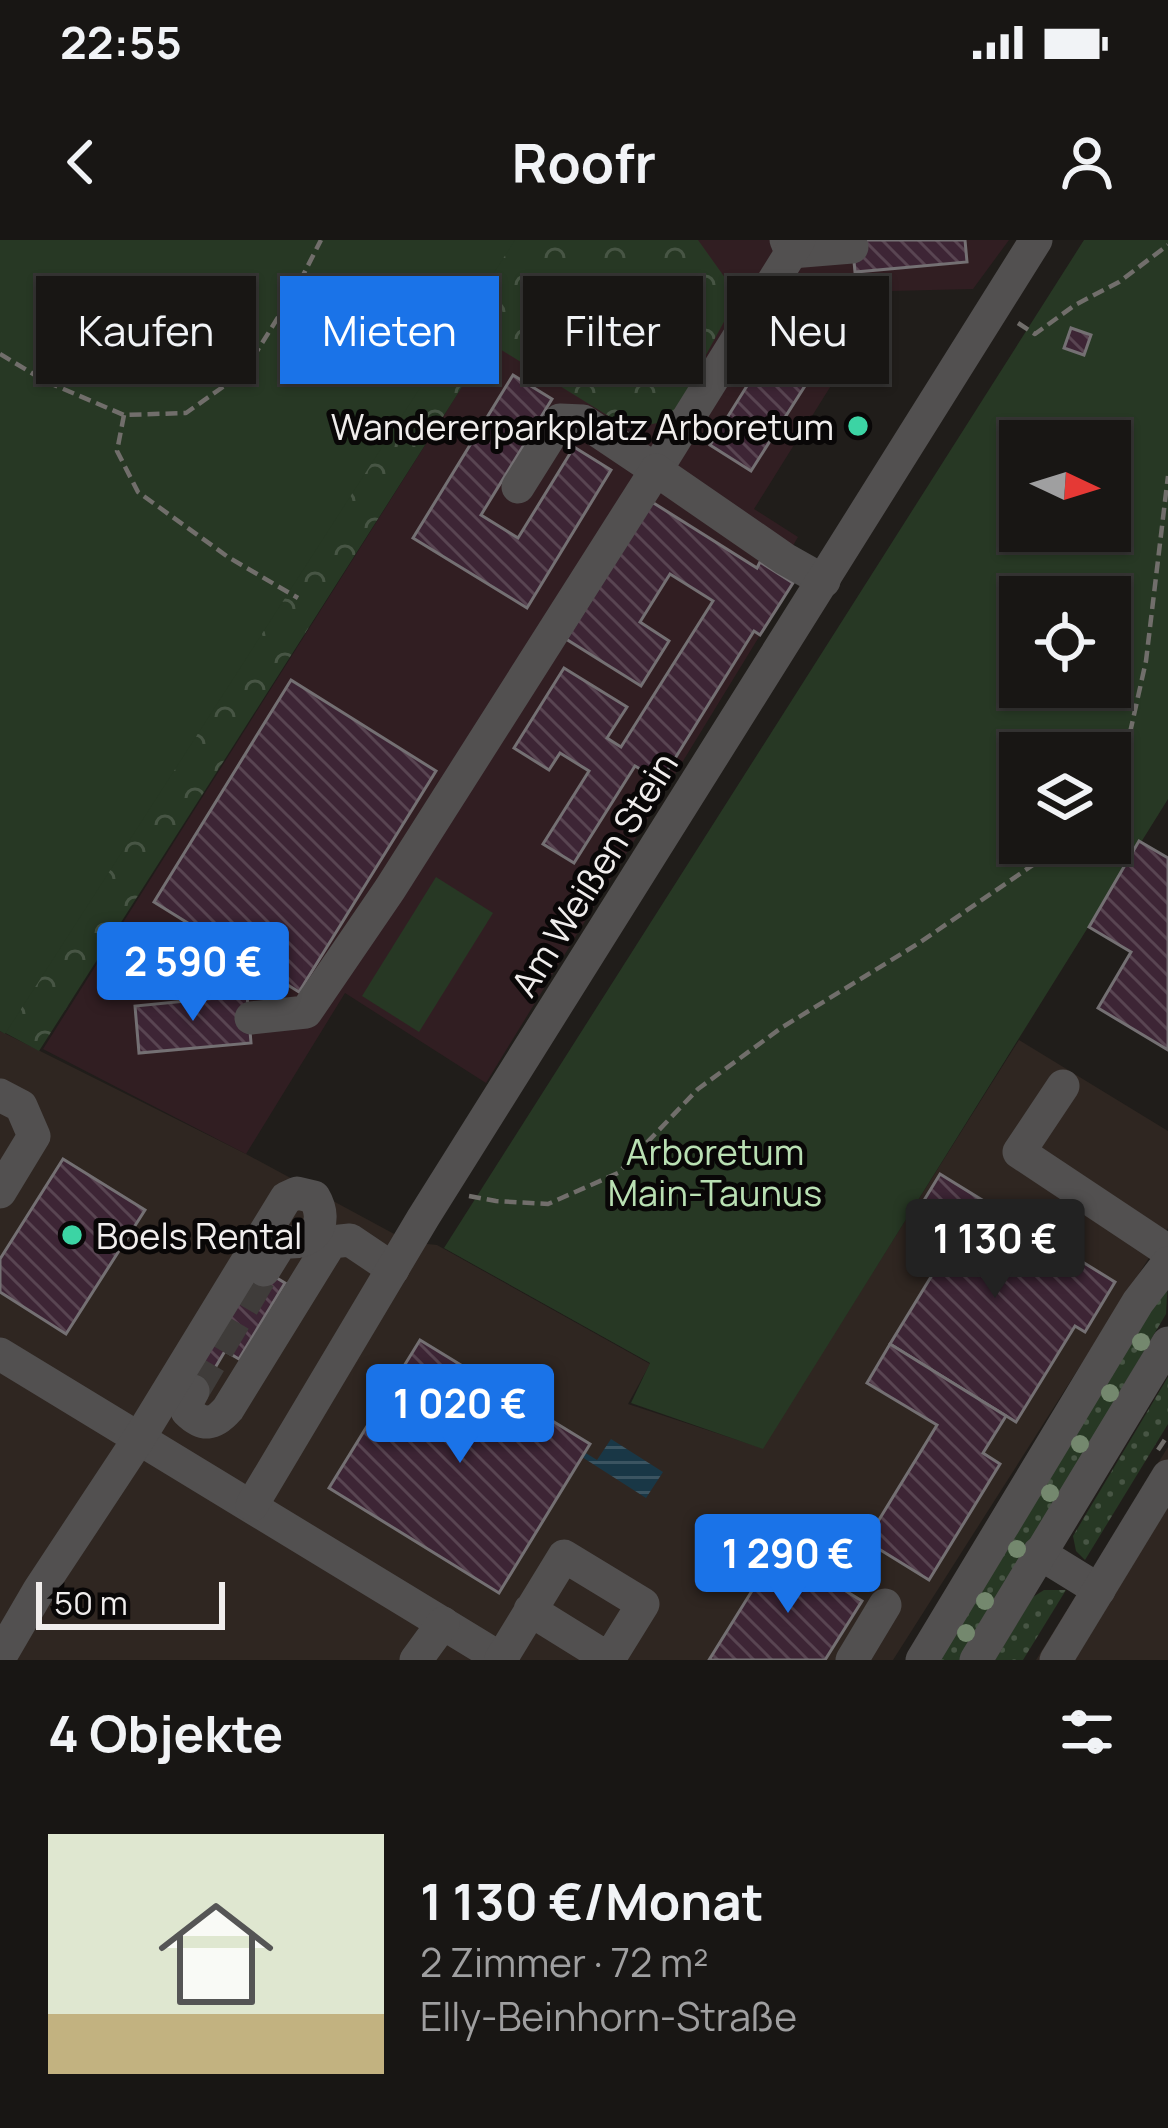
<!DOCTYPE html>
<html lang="de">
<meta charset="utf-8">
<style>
body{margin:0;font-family:Manrope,sans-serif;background:#211f1d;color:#f1f3f6;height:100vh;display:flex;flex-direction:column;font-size:45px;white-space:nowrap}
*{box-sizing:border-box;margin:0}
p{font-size:39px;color:#9f9fa0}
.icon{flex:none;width:66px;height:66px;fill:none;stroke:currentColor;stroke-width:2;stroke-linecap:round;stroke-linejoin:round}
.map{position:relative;height:1420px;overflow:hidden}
.details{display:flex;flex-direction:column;background:#181614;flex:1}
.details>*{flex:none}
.top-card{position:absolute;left:36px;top:36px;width:1098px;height:108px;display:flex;gap:24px}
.needle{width:78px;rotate:94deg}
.buttons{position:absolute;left:999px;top:180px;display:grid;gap:24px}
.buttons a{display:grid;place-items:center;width:132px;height:132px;border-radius:0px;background:#181614;box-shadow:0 3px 9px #0004,0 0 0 3px #363534;font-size:60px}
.scale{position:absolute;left:36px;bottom:30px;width:189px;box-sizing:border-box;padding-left:12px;border:6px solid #f0edec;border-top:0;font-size:33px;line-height:42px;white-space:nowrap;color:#f0edec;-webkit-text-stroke:9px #090707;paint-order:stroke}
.price{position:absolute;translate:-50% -102px;padding:0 27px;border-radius:12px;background:#1a73e8;color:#fff;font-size:39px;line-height:78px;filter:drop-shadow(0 3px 6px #0008)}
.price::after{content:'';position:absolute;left:50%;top:72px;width:36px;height:27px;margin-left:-18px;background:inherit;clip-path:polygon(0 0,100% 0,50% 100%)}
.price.active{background:#222;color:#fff}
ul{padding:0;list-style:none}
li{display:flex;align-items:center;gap:36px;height:300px;padding:0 48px}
li span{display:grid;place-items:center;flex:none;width:336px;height:240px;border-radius:0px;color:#555}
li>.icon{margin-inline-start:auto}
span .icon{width:144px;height:144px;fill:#fffc;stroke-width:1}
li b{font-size:51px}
h2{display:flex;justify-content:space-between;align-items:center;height:144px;padding:0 48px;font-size:51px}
.chip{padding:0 42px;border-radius:0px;background:#181614;box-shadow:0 3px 9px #0004,0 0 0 3px #363534;font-size:42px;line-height:108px}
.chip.active{background:#1a73e8;color:#fff}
.status{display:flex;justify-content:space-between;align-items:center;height:84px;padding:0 60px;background:#181614;direction:ltr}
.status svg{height:33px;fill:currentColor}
header{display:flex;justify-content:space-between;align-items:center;height:156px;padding:0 48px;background:#181614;font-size:54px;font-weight:700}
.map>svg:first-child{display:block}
.built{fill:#2f2621}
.education{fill:#311e22}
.grass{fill:url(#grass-dots)}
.forest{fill:url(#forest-crowns)}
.park{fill:#273824;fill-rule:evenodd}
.water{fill:url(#water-rules)}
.building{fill:url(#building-back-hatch);stroke:#747073;stroke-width:3}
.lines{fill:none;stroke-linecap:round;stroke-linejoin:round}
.minor-tunnel{stroke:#3f3c3a;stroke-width:33;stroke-dasharray:33 16;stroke-linecap:butt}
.path{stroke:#716e6b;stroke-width:4.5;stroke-dasharray:12 6;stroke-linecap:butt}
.minor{stroke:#525050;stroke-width:33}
.tree{fill:#74886e}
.poi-dot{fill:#3cd4a4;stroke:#090707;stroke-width:4.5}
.labels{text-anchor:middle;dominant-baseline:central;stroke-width:10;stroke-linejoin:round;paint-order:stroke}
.poi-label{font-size:36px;fill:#f0edec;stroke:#090707;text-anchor:end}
.street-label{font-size:36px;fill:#f0edec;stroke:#090707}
.park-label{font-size:36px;fill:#b9e0b3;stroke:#090707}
</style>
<div class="status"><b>22:55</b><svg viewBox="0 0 49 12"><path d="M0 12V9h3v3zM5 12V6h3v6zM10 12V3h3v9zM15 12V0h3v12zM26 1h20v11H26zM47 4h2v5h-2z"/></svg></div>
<header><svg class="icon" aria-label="back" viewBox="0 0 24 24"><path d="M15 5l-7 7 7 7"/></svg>Roofr<svg class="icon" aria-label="person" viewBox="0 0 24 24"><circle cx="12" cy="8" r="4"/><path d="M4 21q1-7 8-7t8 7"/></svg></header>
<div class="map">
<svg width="1168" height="1420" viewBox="0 0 1168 1420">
<defs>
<pattern id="grass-dots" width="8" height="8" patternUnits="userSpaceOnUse" patternTransform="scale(3)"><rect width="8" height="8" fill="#273824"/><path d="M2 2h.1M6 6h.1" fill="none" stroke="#475544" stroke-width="1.8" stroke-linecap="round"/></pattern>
<pattern id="forest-crowns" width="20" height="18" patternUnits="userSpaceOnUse" patternTransform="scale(3)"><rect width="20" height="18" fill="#273824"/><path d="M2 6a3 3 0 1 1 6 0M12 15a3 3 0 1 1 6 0" fill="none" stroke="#475544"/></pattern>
<pattern id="water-rules" width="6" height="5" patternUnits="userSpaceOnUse" patternTransform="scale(3)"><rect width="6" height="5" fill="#193746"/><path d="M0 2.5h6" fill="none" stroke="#3b5461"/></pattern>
<pattern id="building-back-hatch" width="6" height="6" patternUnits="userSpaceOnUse" patternTransform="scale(3)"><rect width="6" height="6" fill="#3d2535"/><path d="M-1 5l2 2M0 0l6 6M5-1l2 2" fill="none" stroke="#594552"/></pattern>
</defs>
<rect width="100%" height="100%" fill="#201d1a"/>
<!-- built -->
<g class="built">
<polygon points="0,791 246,914 409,1002 437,1005 650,1124 628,1164 762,1208 1019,800 1168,891 1168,988 893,1420 0,1420"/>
<polygon points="1168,1207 1168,1420 1036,1420"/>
</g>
<!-- education -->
<polygon class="education" points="555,0 1009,0 973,49 890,51 754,269 798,297 780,328 795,338 486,843 345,753 246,914 43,809"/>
<!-- grass -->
<g class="grass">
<polygon points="1168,1037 1166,1074 961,1420 933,1420"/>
<polygon points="1168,1137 1168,1184 1085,1320 1076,1311 1073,1296"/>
<polygon points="1044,1350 1066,1350 1023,1420 995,1420 1033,1357"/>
</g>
<!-- forest -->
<polygon class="forest" points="0,0 698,0 738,56 670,181 628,188 490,103 39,811 0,790"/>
<!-- park -->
<g class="park">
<polygon points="0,0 515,0 5,794 0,791"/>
<path d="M1084 0H1168V559L763 1209 631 1163 650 1123 444 1008ZM1020 201H1110V291H1020ZM1020 357H1110V447H1020ZM1020 513H1110V603H1020Z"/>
<polygon points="436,637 493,673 419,792 362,756"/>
</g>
<!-- water -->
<polygon class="water" points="611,1199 663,1232 646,1258 582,1217 584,1212 597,1220"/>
<!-- building -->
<g class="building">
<polygon points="852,0 965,0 967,22 855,32"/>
<polygon points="787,82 829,108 751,231 710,205"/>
<polygon points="1071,88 1091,95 1084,115 1064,108"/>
<polygon points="513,135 552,159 481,275 518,298 574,207 611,230 527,368 413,298"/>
<polygon points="652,262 757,328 760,322 793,343 760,395 754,391 661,541 635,526 574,623 543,604 589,531 560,513 549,530 514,508 564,428 627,467 607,498 621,507 713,361 670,334 640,382 669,401 641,446 566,399"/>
<polygon points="291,440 436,531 299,752 154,662"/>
<polygon points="1139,601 1168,618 1168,810 1098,768 1131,712 1089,687"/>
<polygon points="247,755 251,803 139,813 135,766"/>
<polygon points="63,919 145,970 66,1094 0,1052 0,1019"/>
<polygon points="940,934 1115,1042 1085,1092 1075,1086 1016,1182 890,1104 948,1009 909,985"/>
<polygon points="257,1026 285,1043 239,1119 225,1111 199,1155 185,1146"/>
<polygon points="420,1100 590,1204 499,1353 329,1248"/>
<polygon points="890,1104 1006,1176 983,1213 1000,1224 929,1340 866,1301 937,1185 867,1143"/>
<polygon points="778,1309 862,1361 825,1420 709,1420"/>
</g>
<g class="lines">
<!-- minor-tunnel -->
<polyline class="minor-tunnel" points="193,1151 264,1030"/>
<!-- path -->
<g class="path">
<polyline points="1018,83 1035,94 1075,65 1119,42 1168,5"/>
<polyline points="0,114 45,141 124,175 186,173 244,132 297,47 321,0"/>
<polyline points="124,175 117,211 138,252 228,317 298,358"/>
<polyline points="1110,542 1123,524 1146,421 1168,236"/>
<polyline points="469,956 496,961 548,964 618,933 698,849 781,788 919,703 1065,603"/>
<polyline points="1158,1210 1168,1195"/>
</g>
<!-- minor -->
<g class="minor">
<polyline points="786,0 791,12 852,7"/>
<polyline points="518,247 560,180 583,181 656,230 799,0"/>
<polyline points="251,778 306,772 390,649 656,230 785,319 824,341"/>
<polyline points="1063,846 1019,912 1168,1011"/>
<polyline points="0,855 21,866 34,896 0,952"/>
<polyline points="0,1114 503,1420"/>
<path d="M193 1151 187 1162V1171C203 1187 214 1185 228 1169L331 1002 350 1000 393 1029"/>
<polyline points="252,1265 423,978 1036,0"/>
<polyline points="1039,1313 1099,1350"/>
<path d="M0 1417 39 1350 138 1200 286 958 297 953 314 957C330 984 313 1007 282 1001L264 1030"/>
<polyline points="501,1419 564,1316 643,1364 609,1419 530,1370"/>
<polyline points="416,1420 443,1383"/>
<polyline points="852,1420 885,1365"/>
<polyline points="922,1420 1138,1062 1168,1023"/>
<polyline points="976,1420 1168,1103"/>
<polyline points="1056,1420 1168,1236"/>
</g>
</g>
<!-- trees -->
<g class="tree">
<circle cx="1141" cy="1102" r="9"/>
<circle cx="1110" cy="1153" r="9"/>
<circle cx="1080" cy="1204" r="9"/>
<circle cx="1050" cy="1253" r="9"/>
<circle cx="1017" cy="1309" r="9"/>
<circle cx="985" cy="1361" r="9"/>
<circle cx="966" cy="1393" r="9"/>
</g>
<!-- markers -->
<g class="poi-dot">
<circle cx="858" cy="186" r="12"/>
<circle cx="72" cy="995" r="12"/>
</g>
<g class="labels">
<!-- poi labels -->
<g class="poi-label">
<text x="834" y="186">Wandererparkplatz Arboretum</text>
<text x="96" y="995" text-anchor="start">Boels Rental</text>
</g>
<!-- street labels -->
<g class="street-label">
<text transform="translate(594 634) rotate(-58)">Am Weißen Stein</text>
</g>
<!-- park labels -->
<g class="park-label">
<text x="715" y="911">Arboretum<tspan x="715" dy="41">Main-Taunus</tspan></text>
</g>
</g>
</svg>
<div class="buttons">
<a><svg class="needle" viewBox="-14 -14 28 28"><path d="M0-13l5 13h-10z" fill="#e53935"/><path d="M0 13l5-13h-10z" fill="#9f9fa0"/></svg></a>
<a><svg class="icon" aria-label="locate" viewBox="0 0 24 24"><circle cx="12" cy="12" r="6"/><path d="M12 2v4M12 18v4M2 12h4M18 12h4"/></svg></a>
<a><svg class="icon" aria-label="layers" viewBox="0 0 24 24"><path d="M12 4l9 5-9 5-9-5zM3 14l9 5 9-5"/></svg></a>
</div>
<div class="scale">50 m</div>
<b class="price" style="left:193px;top:784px">2 590 €</b>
<b class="price active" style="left:995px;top:1061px">1 130 €</b>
<b class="price" style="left:460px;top:1226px">1 020 €</b>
<b class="price" style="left:788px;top:1376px">1 290 €</b>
<div class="top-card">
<a class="chip">Kaufen</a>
<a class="chip active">Mieten</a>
<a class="chip">Filter</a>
<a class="chip">Neu</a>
</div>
</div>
<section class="details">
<h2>4 Objekte<svg class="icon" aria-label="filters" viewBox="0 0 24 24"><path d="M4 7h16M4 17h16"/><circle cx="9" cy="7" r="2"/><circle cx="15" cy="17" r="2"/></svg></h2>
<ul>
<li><span style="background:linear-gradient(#dfe7d0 75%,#c2b280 0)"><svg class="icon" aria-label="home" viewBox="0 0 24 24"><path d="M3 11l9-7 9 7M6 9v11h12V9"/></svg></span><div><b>1 130 €/Monat</b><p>2 Zimmer · 72 m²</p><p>Elly-Beinhorn-Straße</p></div></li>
</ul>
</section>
